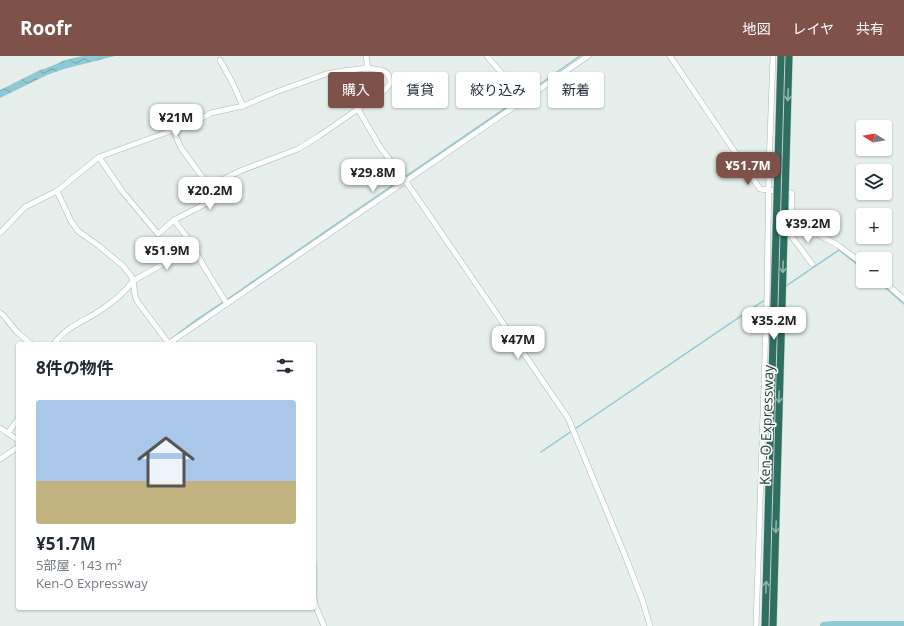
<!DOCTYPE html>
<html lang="ja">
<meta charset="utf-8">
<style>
body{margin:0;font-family:"Open Sans","Noto Sans JP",sans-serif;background:#f2f2f3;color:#1f2937;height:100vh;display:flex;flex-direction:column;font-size:15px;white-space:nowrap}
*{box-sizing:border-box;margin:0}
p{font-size:13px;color:#747a83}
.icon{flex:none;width:22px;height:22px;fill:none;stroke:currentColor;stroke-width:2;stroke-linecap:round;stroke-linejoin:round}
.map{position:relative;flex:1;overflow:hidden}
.side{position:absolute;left:16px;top:286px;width:300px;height:268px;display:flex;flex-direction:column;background:#fff;border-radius:4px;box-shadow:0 1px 3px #0004}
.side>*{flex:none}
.top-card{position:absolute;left:328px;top:16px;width:380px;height:36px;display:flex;gap:8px}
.needle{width:26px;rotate:281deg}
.controls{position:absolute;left:856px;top:64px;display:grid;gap:8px}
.controls a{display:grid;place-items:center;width:36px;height:36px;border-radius:4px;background:#fff;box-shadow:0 1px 3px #0004;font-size:20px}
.price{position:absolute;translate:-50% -34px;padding:0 9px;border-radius:8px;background:#fff;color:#222;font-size:13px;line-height:26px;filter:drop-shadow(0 1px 2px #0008)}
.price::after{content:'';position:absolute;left:50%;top:24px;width:12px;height:9px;margin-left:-6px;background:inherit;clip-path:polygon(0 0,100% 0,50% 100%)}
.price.selected{background:#7f5249;color:#fff}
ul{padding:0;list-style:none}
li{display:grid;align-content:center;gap:8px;height:212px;padding:0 20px}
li+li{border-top:1px solid #e0e1e3}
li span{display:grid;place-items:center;height:124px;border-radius:4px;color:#555}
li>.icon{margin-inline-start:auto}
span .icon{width:72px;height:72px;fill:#fffc;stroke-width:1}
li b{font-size:17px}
h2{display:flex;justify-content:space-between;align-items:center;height:48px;padding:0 20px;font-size:17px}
.pill{padding:0 14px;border-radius:4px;background:#fff;box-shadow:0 1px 3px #0004;font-size:14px;line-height:36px}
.pill.selected{background:#7f5249;color:#fff}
header{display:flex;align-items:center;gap:24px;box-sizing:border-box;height:56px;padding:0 20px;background:#7f5249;color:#fff}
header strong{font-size:19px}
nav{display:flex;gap:22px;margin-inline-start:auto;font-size:14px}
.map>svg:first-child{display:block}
.water{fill:url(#water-waves)}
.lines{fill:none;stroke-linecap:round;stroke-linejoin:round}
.stream{stroke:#8ec9d4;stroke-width:1.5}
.river{stroke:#8ec9d4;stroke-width:8}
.minor-casing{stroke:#a8b8b2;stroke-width:6}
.minor{stroke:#fff;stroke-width:5}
.highway-bridge-casing{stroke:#c2cac8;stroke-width:8;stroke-linecap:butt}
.highway-bridge{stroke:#2f6f62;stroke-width:7}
.oneway{stroke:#93b5ae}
.labels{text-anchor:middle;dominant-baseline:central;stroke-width:3.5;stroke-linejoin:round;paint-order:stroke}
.street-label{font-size:14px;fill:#24423a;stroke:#f7fbf9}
</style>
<header>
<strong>Roofr</strong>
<nav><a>地図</a><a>レイヤ</a><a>共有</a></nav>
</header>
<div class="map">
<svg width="904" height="570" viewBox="0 0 904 570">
<defs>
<pattern id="water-waves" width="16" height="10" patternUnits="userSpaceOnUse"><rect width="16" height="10" fill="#8ec9d4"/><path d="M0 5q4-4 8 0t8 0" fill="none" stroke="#74a5ad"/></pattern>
</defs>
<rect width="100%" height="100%" fill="#e6efeb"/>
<!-- water -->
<polygon class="water" points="82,0 115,0 64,13 47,19 0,42 0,34 42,13 44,13 61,6 62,5"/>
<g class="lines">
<!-- stream -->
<g class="stream">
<polyline points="523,40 580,0"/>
<polyline points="878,225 904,248"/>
<polyline points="786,230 839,194 863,213"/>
<polyline points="228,243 294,197 520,42"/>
<polyline points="170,284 196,264 223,246"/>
<polyline points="163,288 164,287"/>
<polyline points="541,396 766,243"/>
</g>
<!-- river -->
<polyline class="river" points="824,570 834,569 904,569"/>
<defs>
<g id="minor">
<polyline points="366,0 367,6 367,12"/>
<polyline points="487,0 524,43"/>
<polyline points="670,0 760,133 792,137 791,163 839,190 863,208"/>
<polyline points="220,4 232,26 243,50"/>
<polyline points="358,53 380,91 405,124 568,362 622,492 642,543 650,570"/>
<polyline points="99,101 122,135 158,178 174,164 213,144 214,142 209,130 181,92 173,74"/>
<polyline points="57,135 71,165 78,175 99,190 123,210 131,220 133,225 135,239 137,245 169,288"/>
<polyline points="174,164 192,188 203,209 227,248"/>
<path d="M0 177 25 151 57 135 99 101 195 66 211 57 243 50 276 36 326 18 343 15 367 12 381 14 387 17C392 26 391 28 384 35L319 80 298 93 240 115 209 130"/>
<polyline points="790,178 812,208"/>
<polyline points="883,225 904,243"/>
<polyline points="0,257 3,259 17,276 31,288"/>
<path d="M54 288C65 271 85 265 101 254 113 246 125 236 133 225L189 193 194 191"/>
<polyline points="168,288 588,0"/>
<polyline points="0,372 18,384"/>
<polyline points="8,377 18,363"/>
<polyline points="0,403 18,391"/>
<polyline points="314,510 314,542 316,551 324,570"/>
<polyline points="756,570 767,239 769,110 773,0"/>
</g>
</defs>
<!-- minor casing -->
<use href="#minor" class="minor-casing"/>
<!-- minor -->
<use href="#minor" class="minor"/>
<defs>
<g id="highway-bridge">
<polyline points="765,570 781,0"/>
<polyline points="773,570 789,0"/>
</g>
</defs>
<!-- highway-bridge casing -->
<use href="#highway-bridge" class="highway-bridge-casing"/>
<!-- highway-bridge -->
<use href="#highway-bridge" class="highway-bridge"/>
</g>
<!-- one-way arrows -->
<defs><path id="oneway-shaft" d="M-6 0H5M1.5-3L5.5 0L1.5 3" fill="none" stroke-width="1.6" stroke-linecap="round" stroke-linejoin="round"/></defs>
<g class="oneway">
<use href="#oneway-shaft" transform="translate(788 39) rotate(92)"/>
<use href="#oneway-shaft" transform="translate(783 211) rotate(92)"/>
<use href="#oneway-shaft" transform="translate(779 341) rotate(92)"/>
<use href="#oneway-shaft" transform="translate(776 471) rotate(92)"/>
<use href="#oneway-shaft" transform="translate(766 531) rotate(-88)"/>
</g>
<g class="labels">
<!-- street labels -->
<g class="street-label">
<text transform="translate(766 369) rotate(-88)">Ken-O Expressway</text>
</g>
</g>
</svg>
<div class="controls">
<a><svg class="needle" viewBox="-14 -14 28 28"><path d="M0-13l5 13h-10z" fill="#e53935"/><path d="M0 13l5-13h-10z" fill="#747a83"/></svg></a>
<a><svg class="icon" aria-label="layers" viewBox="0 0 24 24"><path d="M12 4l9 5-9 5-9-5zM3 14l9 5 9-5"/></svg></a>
<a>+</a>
<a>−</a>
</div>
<b class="price" style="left:176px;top:82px">¥21M</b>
<b class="price selected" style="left:748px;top:130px">¥51.7M</b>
<b class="price" style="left:373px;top:137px">¥29.8M</b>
<b class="price" style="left:210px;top:155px">¥20.2M</b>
<b class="price" style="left:808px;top:188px">¥39.2M</b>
<b class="price" style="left:167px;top:215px">¥51.9M</b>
<b class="price" style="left:774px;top:285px">¥35.2M</b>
<b class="price" style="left:518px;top:304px">¥47M</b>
<div class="top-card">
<a class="pill selected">購入</a>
<a class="pill">賃貸</a>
<a class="pill">絞り込み</a>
<a class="pill">新着</a>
</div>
<section class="side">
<h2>8件の物件<svg class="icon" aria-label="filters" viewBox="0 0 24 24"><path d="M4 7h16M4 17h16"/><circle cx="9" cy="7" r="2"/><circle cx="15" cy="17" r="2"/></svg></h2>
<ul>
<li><span style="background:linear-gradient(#a9c7e8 65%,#c2b280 0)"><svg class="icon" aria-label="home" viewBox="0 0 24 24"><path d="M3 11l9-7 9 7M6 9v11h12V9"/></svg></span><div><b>¥51.7M</b><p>5部屋 · 143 m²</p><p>Ken-O Expressway</p></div></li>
</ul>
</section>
</div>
